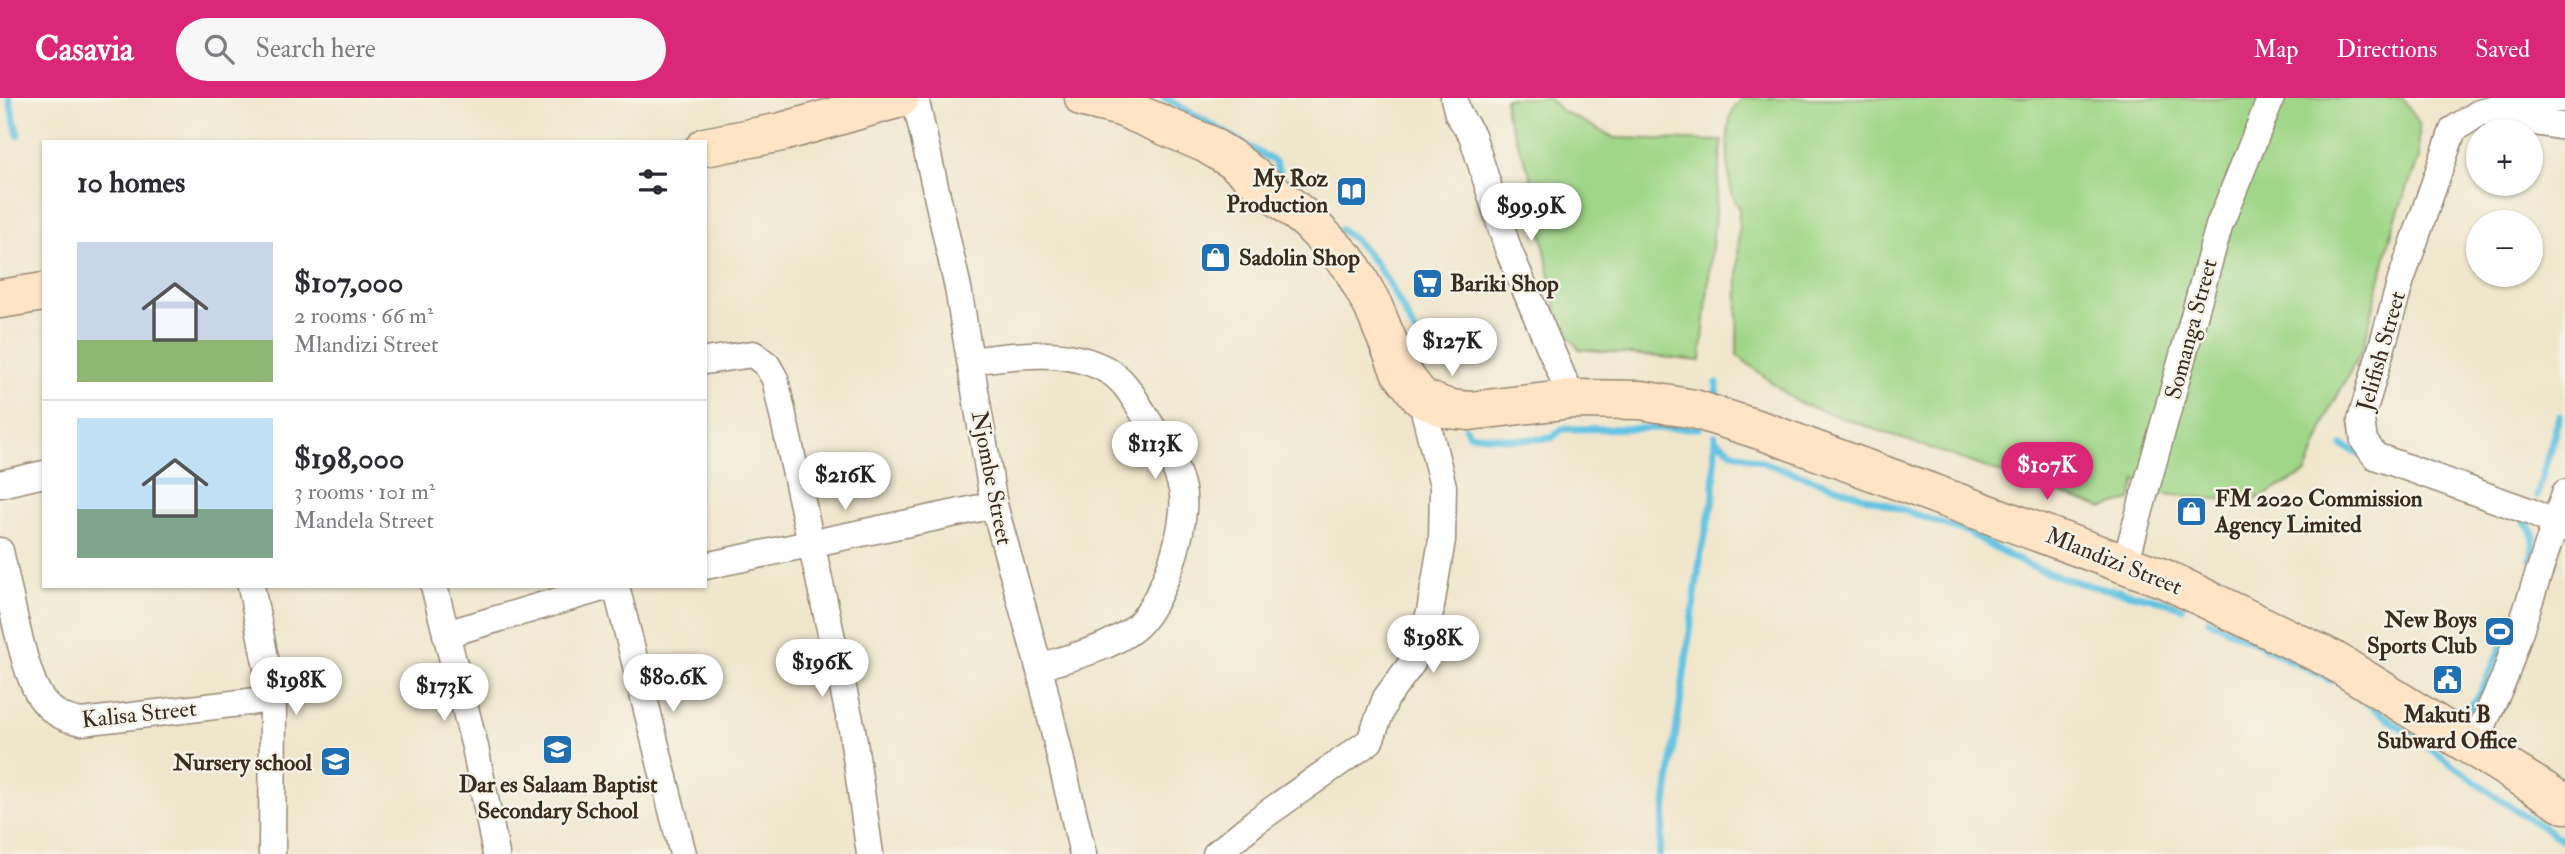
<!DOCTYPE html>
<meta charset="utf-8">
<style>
body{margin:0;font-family:"IM FELL Double Pica",serif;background:#f7f7f7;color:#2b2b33;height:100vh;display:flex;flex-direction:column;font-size:26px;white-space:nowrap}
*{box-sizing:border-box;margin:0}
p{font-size:23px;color:#7c7c81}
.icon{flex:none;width:38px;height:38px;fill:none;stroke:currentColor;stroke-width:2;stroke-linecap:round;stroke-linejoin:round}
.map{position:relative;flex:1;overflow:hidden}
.side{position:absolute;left:42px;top:42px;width:665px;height:448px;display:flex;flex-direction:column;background:#fff;border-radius:0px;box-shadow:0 2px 5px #0004}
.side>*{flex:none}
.controls{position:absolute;left:2466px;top:21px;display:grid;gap:14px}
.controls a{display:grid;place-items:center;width:77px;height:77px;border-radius:50%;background:#fff;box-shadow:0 2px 5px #0004;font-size:35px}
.price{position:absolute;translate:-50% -60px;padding:0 16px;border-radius:24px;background:#fff;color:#222;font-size:23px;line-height:46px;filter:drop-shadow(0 2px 4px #0008)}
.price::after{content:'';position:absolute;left:50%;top:42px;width:21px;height:16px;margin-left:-10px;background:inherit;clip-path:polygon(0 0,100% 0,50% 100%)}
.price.on{background:#db2777;color:#fff}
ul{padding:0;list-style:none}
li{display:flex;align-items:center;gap:21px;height:175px;padding:0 35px}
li+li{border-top:2px solid #e1e1e2}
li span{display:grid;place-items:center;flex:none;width:196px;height:140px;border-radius:0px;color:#555}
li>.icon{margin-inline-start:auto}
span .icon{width:84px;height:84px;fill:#fffc;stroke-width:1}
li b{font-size:30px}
h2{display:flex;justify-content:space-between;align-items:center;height:84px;padding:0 35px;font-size:30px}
header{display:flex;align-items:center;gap:42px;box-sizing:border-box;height:98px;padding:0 35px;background:#db2777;color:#fff}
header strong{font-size:33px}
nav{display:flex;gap:38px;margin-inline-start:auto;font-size:24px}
.search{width:490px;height:63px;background:#f7f7f7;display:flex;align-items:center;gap:18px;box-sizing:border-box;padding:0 24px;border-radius:38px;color:#7c7c81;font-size:26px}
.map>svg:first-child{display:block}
.green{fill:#9fd687;stroke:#6d8052;stroke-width:2}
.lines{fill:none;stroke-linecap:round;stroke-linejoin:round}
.stream{stroke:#64c3e2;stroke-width:7}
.street-casing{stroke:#968875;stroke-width:29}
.secondary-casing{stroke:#968875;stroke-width:41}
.street{stroke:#fff;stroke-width:26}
.secondary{stroke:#ffe4c6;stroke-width:38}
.labels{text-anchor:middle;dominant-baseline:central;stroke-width:5;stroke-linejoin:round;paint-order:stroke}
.poi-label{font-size:23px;font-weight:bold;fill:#3b2a1e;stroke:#f7f3e8;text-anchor:end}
.street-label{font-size:23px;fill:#3b2a1e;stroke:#f7f3e8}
</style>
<header>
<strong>Casavia</strong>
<div class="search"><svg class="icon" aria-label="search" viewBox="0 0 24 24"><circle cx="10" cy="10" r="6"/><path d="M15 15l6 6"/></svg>Search here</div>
<nav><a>Map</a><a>Directions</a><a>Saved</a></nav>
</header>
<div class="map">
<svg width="2565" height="756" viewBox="0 0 2565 756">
<rect width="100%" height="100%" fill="#f7f3e8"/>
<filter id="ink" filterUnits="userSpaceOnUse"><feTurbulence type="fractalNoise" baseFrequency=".0143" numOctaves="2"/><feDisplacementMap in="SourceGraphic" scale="14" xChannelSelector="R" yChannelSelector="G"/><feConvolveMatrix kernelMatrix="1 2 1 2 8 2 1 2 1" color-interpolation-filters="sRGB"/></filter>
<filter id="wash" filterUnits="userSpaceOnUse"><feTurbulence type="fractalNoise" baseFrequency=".00686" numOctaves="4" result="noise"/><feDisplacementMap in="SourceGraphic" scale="28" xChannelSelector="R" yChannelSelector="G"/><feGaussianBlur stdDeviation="1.57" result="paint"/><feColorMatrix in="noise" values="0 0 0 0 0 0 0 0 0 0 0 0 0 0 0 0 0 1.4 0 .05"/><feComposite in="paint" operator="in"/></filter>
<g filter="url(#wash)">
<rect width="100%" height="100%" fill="#f0e6cc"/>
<!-- green -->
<g class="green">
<polygon points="1505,0 1548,0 1562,13 1615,40 1722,43 1701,263 1579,251 1559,224 1530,76 1506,15"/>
<path d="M1742 0H2403L2419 26V60L2395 122 2364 247 2330 312 2306 375 2251 404 2164 396 2136 381 2131 402 2102 410 1797 304 1737 257 1739 109C1726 96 1725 33 1732 14 1734 10 1739 4 1742 0Z"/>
</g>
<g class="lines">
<!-- stream -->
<g class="stream">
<polyline points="9,0 18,37"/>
<polyline points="1165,0 1275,64 1283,82"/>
<polyline points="648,44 706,30"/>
<path d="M1341 132C1381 157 1403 213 1425 254"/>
<polyline points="1716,305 1717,285"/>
<polyline points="1466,330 1469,336 1518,342 1552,340 1562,331 1699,330"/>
<path d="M1715 342 1733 354 1970 435C2004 458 2046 477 2088 487 2119 494 2152 498 2182 510"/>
<polyline points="2343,348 2364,357"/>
<polyline points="2537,398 2559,318"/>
<path d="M2524 424C2538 433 2534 445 2531 460"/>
<polyline points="2209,522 2330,582"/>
<polyline points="2361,601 2514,711 2565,743"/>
<polyline points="2469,611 2482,592 2504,543"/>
<polyline points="1659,756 1701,455 1714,397 1715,338"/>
</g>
</g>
</g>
<g filter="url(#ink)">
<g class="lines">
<defs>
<g id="street">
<polyline points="915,0 958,190 994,407 1039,569 1083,756"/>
<polyline points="1454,0 1458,16 1472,37 1508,151 1572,301"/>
<polyline points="2565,1 2538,1 2479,15 2453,32 2401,182 2361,322 2364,343 2375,358 2531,414 2565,430"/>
<polyline points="2494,17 2565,29"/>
<polyline points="705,263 753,256 767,267 775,281 852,631 870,756"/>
<path d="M971 263C1016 257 1065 249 1107 272 1125 282 1133 299 1144 316 1160 343 1174 359 1182 391 1190 424 1161 512 1132 532 1105 552 1070 559 1039 569"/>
<polyline points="0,386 44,376"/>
<path d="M0 453C8 487 23 575 41 600 52 615 64 621 82 624L273 601"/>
<polyline points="2125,466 2219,128 2271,0"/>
<polyline points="705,468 994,407"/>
<polyline points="251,488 273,601 272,756"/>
<polyline points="434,488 475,649 496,756"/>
<polyline points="616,488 683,756"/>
<polyline points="446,536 609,488"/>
<polyline points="2473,649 2505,578 2565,395"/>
<polyline points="1216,756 1255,724 1370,643 1386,600 1412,565 1430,514 1442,442 1443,388 1421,300"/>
</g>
<g id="secondary">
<polyline points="1084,0 1121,9 1207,46 1233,62 1308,123 1350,166 1373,208 1400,273 1421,300 1449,311 1470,313 1572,301 1641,302 1694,311 1766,334 2165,481 2331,561 2565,706"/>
<polyline points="705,49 782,34 900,0"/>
<polyline points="0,201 44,194"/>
</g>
</defs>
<!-- street casing -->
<use href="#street" class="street-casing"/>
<!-- secondary casing -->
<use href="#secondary" class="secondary-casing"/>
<!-- street -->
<use href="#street" class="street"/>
<!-- secondary -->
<use href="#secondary" class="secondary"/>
</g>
</g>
<!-- icons -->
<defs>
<symbol id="library-square" viewBox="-11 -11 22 22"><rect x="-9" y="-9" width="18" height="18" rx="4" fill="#1f6fb2" stroke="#f7f3e8"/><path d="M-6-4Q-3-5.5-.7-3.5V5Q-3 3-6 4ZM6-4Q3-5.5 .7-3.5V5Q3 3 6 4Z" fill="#fff"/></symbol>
<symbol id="shop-square" viewBox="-11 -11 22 22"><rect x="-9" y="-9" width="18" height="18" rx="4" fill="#1f6fb2" stroke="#f7f3e8"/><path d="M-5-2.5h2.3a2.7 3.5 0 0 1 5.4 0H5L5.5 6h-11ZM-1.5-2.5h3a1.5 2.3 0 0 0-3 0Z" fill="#fff"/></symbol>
<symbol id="supermarket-square" viewBox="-11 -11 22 22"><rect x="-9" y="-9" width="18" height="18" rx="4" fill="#1f6fb2" stroke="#f7f3e8"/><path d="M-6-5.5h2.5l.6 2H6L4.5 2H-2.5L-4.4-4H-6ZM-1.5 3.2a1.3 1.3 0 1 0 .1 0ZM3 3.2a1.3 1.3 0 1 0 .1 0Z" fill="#fff"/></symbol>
<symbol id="stadium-square" viewBox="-11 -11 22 22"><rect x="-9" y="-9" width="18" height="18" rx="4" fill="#1f6fb2" stroke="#f7f3e8"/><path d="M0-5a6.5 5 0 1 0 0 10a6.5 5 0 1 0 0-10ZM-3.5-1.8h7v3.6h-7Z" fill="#fff"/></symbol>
<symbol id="civic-square" viewBox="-11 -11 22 22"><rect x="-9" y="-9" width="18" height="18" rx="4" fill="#1f6fb2" stroke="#f7f3e8"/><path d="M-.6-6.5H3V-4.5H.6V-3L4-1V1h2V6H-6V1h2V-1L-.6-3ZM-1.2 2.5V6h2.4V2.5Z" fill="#fff"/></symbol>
<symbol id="school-square" viewBox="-11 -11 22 22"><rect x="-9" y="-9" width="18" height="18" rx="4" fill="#1f6fb2" stroke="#f7f3e8"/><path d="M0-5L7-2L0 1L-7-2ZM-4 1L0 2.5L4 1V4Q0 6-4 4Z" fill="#fff"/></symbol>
</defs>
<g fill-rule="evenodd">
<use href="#library-square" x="1334" y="76" width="35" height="35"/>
<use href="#shop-square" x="1198" y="142" width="35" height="35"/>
<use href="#supermarket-square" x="1410" y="168" width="35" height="35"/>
<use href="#shop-square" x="2174" y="396" width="35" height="35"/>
<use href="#stadium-square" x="2482" y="516" width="35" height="35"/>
<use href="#civic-square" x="2430" y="564" width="35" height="35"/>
<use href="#school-square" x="540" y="634" width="35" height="35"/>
<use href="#school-square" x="318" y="646" width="35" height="35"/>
</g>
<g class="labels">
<!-- poi labels -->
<g class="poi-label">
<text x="1328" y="80">My Roz<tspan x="1328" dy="26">Production</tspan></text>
<text x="1239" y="159" text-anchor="start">Sadolin Shop</text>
<text x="1450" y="185" text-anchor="start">Bariki Shop</text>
<text x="2215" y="400" text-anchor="start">FM 2020 Commission<tspan x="2215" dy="26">Agency Limited</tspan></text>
<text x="2477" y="521">New Boys<tspan x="2477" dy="26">Sports Club</tspan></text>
<text x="2447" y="616" text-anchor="middle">Makuti B<tspan x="2447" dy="26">Subward Office</tspan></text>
<text x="312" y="664">Nursery school</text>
<text x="558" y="686" text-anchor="middle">Dar es Salaam Baptist<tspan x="558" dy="26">Secondary School</tspan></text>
</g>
<!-- street labels -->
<g class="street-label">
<text transform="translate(2191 231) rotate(-75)">Somanga Street</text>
<text transform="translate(2381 253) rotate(-74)">Jelifish Street</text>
<text transform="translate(992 380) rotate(79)">Njombe Street</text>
<text transform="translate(2114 463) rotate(22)">Mlandizi Street</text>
<text transform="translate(139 616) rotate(-6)">Kalisa Street</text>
</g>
</g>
</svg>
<div class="controls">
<a>+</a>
<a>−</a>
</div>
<b class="price" style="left:1531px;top:145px">$99.9K</b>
<b class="price" style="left:1452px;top:280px">$127K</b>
<b class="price" style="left:1155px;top:383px">$113K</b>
<b class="price on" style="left:2047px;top:404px">$107K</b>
<b class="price" style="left:845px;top:414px">$216K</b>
<b class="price" style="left:1433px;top:577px">$198K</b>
<b class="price" style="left:822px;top:601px">$196K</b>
<b class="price" style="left:673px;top:616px">$80.6K</b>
<b class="price" style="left:296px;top:619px">$198K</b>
<b class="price" style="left:444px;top:625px">$173K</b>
<section class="side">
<h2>10 homes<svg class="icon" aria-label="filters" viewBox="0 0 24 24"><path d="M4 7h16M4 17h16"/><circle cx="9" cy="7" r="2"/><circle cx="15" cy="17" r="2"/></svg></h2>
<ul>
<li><span style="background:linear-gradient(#c9d6e8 70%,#8fb573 0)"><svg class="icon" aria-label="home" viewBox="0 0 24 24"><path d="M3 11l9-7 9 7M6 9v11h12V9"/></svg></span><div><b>$107,000</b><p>2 rooms · 66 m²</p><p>Mlandizi Street</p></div></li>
<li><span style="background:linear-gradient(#bfe0f5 65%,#7fa58c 0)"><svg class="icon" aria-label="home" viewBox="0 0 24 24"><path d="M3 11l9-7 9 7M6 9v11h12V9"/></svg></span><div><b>$198,000</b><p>3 rooms · 101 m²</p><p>Mandela Street</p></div></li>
</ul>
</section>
</div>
